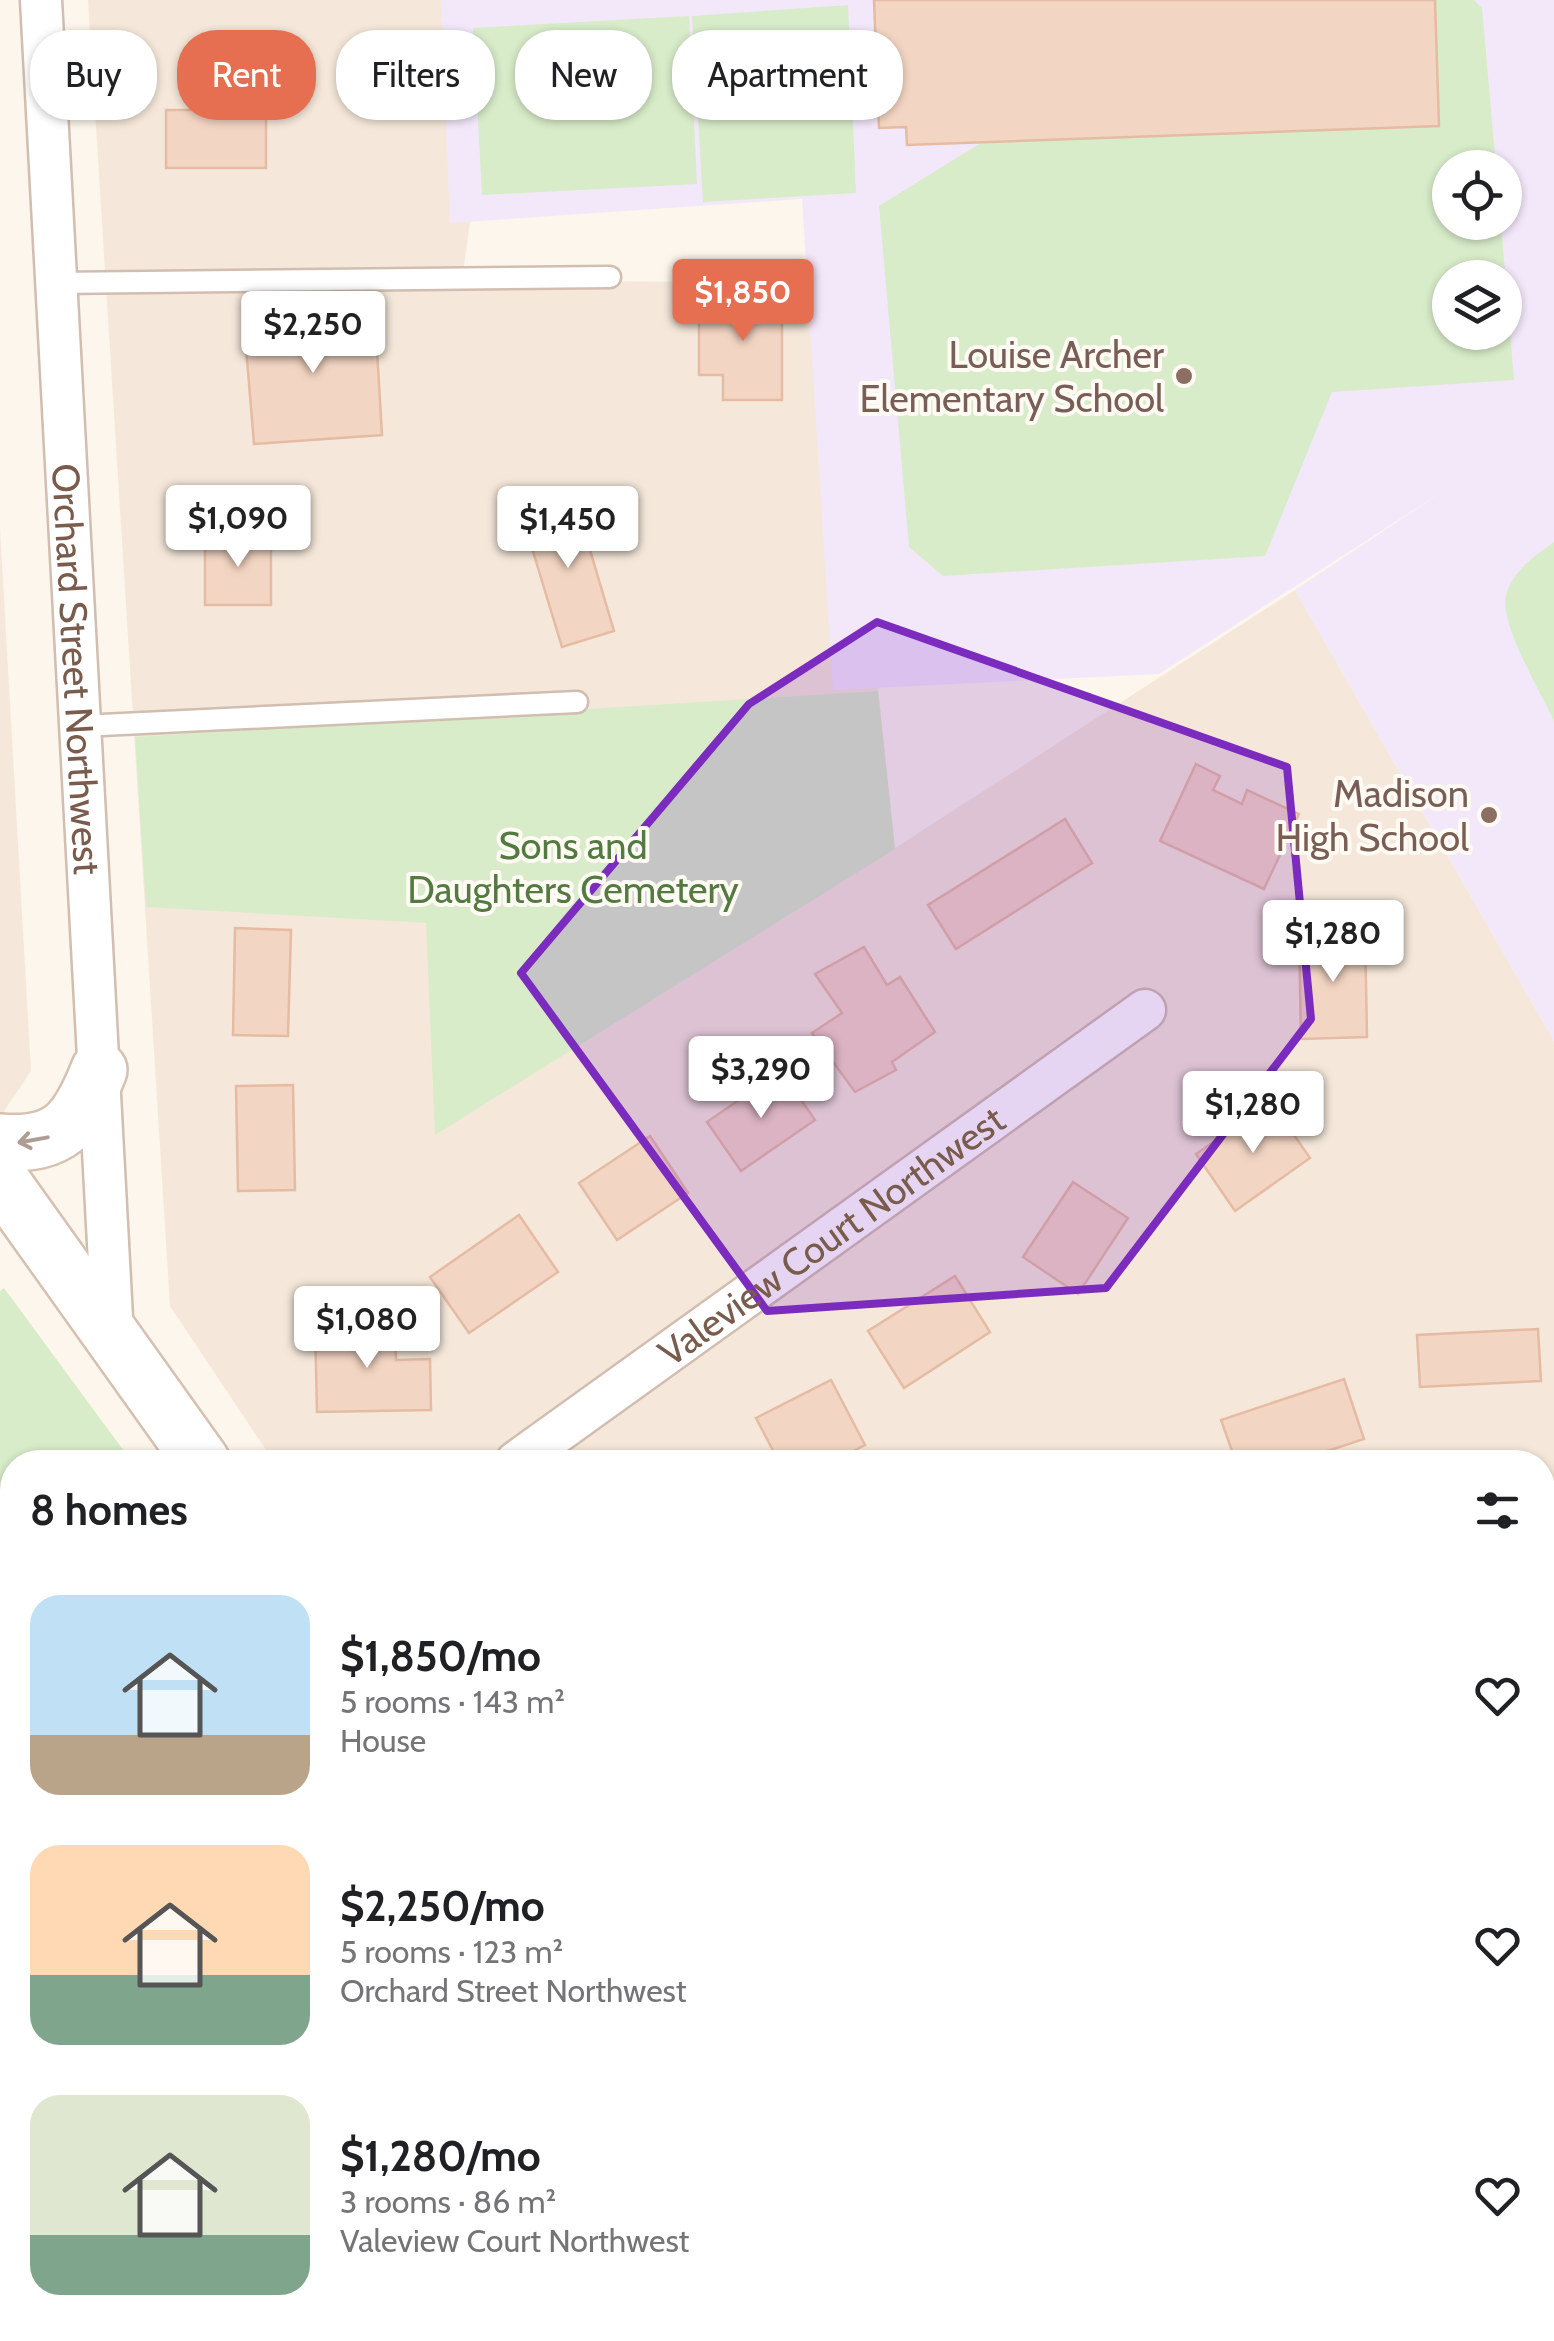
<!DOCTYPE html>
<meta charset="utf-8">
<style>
body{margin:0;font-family:Cabin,sans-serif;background:#f2f2f2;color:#202124;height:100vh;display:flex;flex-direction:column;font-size:38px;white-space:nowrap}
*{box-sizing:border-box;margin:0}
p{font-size:32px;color:#757577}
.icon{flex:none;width:55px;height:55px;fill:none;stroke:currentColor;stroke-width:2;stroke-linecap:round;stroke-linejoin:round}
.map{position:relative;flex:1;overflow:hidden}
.panel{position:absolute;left:0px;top:1450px;width:1555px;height:892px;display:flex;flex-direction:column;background:#fff;border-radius:40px 40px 0 0;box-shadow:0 2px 8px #0004}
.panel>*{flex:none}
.guide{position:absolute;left:30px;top:30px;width:1000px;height:90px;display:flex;gap:20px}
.controls{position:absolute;left:1432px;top:150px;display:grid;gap:20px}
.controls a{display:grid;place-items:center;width:90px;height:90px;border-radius:50%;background:#fff;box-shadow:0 2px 8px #0004;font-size:50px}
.price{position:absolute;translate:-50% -85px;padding:0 22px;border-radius:10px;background:#fff;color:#222;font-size:32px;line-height:65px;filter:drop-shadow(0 2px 5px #0008)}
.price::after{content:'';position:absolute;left:50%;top:60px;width:30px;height:22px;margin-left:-15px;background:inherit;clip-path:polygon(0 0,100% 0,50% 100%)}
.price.current{background:#e76f51;color:#fff}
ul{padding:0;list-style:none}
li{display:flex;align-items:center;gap:30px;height:250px;padding:0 30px}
li span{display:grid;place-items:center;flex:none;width:280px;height:200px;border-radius:30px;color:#555}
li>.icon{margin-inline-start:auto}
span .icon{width:120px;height:120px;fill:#fffc;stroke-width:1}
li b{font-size:42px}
h2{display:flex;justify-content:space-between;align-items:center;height:120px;padding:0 30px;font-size:42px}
.chip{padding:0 35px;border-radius:40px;background:#fff;box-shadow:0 2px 8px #0004;font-size:35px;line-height:90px}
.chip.current{background:#e76f51;color:#fff}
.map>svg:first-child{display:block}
.residential{fill:#f5e8da}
.education{fill:#f3e8fa;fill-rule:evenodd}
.green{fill:#d8ecc9;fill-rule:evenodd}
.building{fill:#f3d5c3;stroke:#e6bba3;stroke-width:2.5}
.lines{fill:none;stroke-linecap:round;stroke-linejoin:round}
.service-casing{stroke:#d1beb0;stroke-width:25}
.minor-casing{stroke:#d1beb0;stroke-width:45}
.secondary-casing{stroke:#d6c0b0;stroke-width:60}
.service{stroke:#fff;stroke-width:20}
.minor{stroke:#fff;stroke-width:40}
.secondary{stroke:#fff;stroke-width:55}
.oneway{stroke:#af9d94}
.marked{fill:#7b2cbf;fill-opacity:0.2;stroke:#7b2cbf;stroke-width:8;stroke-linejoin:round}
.education-dot{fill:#8d6e63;stroke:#fffaf3;stroke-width:4}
.labels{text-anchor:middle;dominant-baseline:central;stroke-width:8;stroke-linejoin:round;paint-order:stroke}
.education-label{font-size:38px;fill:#785e54;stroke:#fffaf3;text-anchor:end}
.street-label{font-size:38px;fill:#7a5c4d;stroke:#fffaf3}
.park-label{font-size:38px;fill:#537a41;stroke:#fffaf3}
</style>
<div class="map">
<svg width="1554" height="2341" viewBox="0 0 1554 2341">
<rect width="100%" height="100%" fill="#fdf6ec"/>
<!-- residential -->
<g class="residential">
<polygon points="88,0 501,0 462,280 835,283 895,848 1295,590 1554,1041 1554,2341 877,2341 869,2330 1542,2330 1542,1462 274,1462 170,1306"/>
<polygon points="0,528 31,1071 0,1117"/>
<polygon points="12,1654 12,2330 733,2330 740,2341 0,2341 0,1664"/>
</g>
<!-- education -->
<path class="education" d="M441 0H1554V1041L1295 590 1445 490 1159 674 833 690 802 199 450 223ZM1450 168H1505V222H1450ZM1450 278H1505V332H1450Z"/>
<!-- green -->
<g class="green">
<path d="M1277 0H1474L1482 8 1496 167 1450 168V222L1501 223 1514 380 1332 392 1265 556 943 576 909 547 879 206 1021 118ZM1450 278H1505V332H1450Z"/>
<polygon points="848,5 856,193 703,202 692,16"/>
<polygon points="689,16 697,184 482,195 473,28"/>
<path d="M1554 542V721C1541 692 1499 624 1506 595 1513 570 1535 556 1554 542Z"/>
<polygon points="878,691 895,849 435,1135 426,923 146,907 135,737"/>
<polygon points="4,1288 132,1462 12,1462 12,1655 0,1664 0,1291"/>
</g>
<!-- building -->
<g class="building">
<polygon points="874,0 1435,0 1439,126 907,145 906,127 879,128"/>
<rect x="166" y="110" width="100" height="58"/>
<polygon points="350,293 351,337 376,333 382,435 254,444 244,323 305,320 304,295"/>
<polygon points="699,293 782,293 782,400 723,400 723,375 699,375"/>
<polygon points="574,496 614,631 562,647 521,512"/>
<rect x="205" y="534" width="66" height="71"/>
<polygon points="1196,764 1220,776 1213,790 1242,804 1247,790 1299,814 1264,889 1160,841"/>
<polygon points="1065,819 1092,863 956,949 928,905"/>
<polygon points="235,928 291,930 288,1036 233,1035"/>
<polygon points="1365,931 1367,1037 1301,1039 1299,932"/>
<polygon points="864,947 887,985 900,977 935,1032 892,1062 896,1070 855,1092 812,1033 842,1013 815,974"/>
<polygon points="781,1071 815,1120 741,1171 707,1122"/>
<polygon points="293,1085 295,1190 238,1191 236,1086"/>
<polygon points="1271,1102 1310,1158 1235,1211 1196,1154"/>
<polygon points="650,1136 688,1193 617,1240 579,1183"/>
<polygon points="1073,1182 1128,1218 1078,1294 1023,1257"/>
<polygon points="519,1215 558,1272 469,1333 430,1277"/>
<polygon points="955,1276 990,1332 904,1388 868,1331"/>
<polygon points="395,1324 396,1360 430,1359 431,1410 317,1412 315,1325"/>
<polygon points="1538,1329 1541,1381 1420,1387 1417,1335"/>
<polygon points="1344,1379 1364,1439 1294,1462 1236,1462 1221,1420"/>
<polygon points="831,1380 865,1445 831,1462 779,1462 756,1418"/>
<polygon points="1554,1753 1554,1806 1550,1806 1542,1755"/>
<polygon points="12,2004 12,2067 0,2071 0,2007"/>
<polygon points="1554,2245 1554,2341 1509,2341 1501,2330 1542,2330 1542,2250 1544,2253"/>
<polygon points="12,2290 12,2330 75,2330 49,2341 0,2341 0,2295"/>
<polygon points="514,2330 608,2330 616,2341 521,2341"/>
</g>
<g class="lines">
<defs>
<g id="service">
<polyline points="56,283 610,277"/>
<polyline points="81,726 577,702"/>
</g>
<g id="minor">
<path id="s1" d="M41 0 113 1336"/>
<path id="s2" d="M516 1462 1145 1010"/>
<polyline points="0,2184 12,2179"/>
</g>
<g id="secondary">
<path d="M0 1142C61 1147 78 1123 99 1070"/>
<polyline points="0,1179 202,1462"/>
<polyline points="829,2330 837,2341"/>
</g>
</defs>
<!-- service casing -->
<use href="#service" class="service-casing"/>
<!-- minor casing -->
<use href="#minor" class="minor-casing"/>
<!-- secondary casing -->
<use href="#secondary" class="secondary-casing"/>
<!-- service -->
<use href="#service" class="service"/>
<!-- minor -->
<use href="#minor" class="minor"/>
<!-- secondary -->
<use href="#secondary" class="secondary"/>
</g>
<!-- one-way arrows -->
<defs><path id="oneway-shaft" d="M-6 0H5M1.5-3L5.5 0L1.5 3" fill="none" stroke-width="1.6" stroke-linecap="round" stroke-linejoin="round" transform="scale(2.5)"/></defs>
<use class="oneway" href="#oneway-shaft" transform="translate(33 1140) rotate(170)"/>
<!-- marked area -->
<path class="marked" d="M877 622 1287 767 1311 1019 1106 1288 767 1311 521 973 749 704Z"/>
<!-- markers -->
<g class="education-dot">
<circle cx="1184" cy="376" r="10"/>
<circle cx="1489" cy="815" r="10"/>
</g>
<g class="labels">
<!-- education labels -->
<g class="education-label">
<text x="1164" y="354">Louise Archer<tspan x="1164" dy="44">Elementary School</tspan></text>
<text x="1469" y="793">Madison<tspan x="1469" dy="44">High School</tspan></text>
</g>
<!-- street labels -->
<g class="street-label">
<text stroke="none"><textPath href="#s1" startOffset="670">Orchard Street Northwest</textPath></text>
<text stroke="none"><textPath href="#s2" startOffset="388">Valeview Court Northwest</textPath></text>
</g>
<!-- park labels -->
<g class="park-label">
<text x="573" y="845">Sons and<tspan x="573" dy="44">Daughters Cemetery</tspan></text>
</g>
</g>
</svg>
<div class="controls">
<a><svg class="icon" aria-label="locate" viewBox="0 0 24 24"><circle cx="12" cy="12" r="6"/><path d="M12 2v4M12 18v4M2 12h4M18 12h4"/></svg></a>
<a><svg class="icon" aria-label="layers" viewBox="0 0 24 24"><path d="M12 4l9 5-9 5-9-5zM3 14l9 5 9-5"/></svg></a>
</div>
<b class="price current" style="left:743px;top:344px">$1,850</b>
<b class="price" style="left:313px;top:376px">$2,250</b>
<b class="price" style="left:238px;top:570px">$1,090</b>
<b class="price" style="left:568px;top:571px">$1,450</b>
<b class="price" style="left:1333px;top:985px">$1,280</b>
<b class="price" style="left:761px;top:1121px">$3,290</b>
<b class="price" style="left:1253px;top:1156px">$1,280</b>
<b class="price" style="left:367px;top:1371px">$1,080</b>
<div class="guide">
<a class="chip">Buy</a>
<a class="chip current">Rent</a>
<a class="chip">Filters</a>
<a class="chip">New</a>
<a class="chip">Apartment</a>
</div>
<section class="panel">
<h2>8 homes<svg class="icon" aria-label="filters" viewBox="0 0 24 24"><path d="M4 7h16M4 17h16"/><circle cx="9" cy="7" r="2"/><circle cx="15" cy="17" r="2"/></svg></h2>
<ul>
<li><span style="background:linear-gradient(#bfe0f5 70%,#b9a48a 0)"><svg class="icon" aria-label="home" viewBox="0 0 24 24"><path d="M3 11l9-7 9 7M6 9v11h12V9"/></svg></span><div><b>$1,850/mo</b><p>5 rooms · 143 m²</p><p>House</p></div><svg class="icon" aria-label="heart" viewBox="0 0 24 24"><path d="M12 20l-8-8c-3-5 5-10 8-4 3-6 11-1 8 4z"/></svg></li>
<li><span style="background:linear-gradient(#ffd9b3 65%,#7fa58c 0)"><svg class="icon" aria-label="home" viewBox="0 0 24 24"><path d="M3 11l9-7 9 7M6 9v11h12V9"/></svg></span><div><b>$2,250/mo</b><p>5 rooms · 123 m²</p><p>Orchard Street Northwest</p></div><svg class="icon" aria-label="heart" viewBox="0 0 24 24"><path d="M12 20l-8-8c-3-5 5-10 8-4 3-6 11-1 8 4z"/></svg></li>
<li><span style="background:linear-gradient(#dfe7d0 70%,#7fa58c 0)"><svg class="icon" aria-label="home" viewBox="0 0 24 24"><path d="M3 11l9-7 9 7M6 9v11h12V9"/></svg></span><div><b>$1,280/mo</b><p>3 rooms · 86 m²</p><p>Valeview Court Northwest</p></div><svg class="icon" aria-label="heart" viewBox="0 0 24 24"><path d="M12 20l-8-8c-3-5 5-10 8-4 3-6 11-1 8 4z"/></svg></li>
</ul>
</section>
</div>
